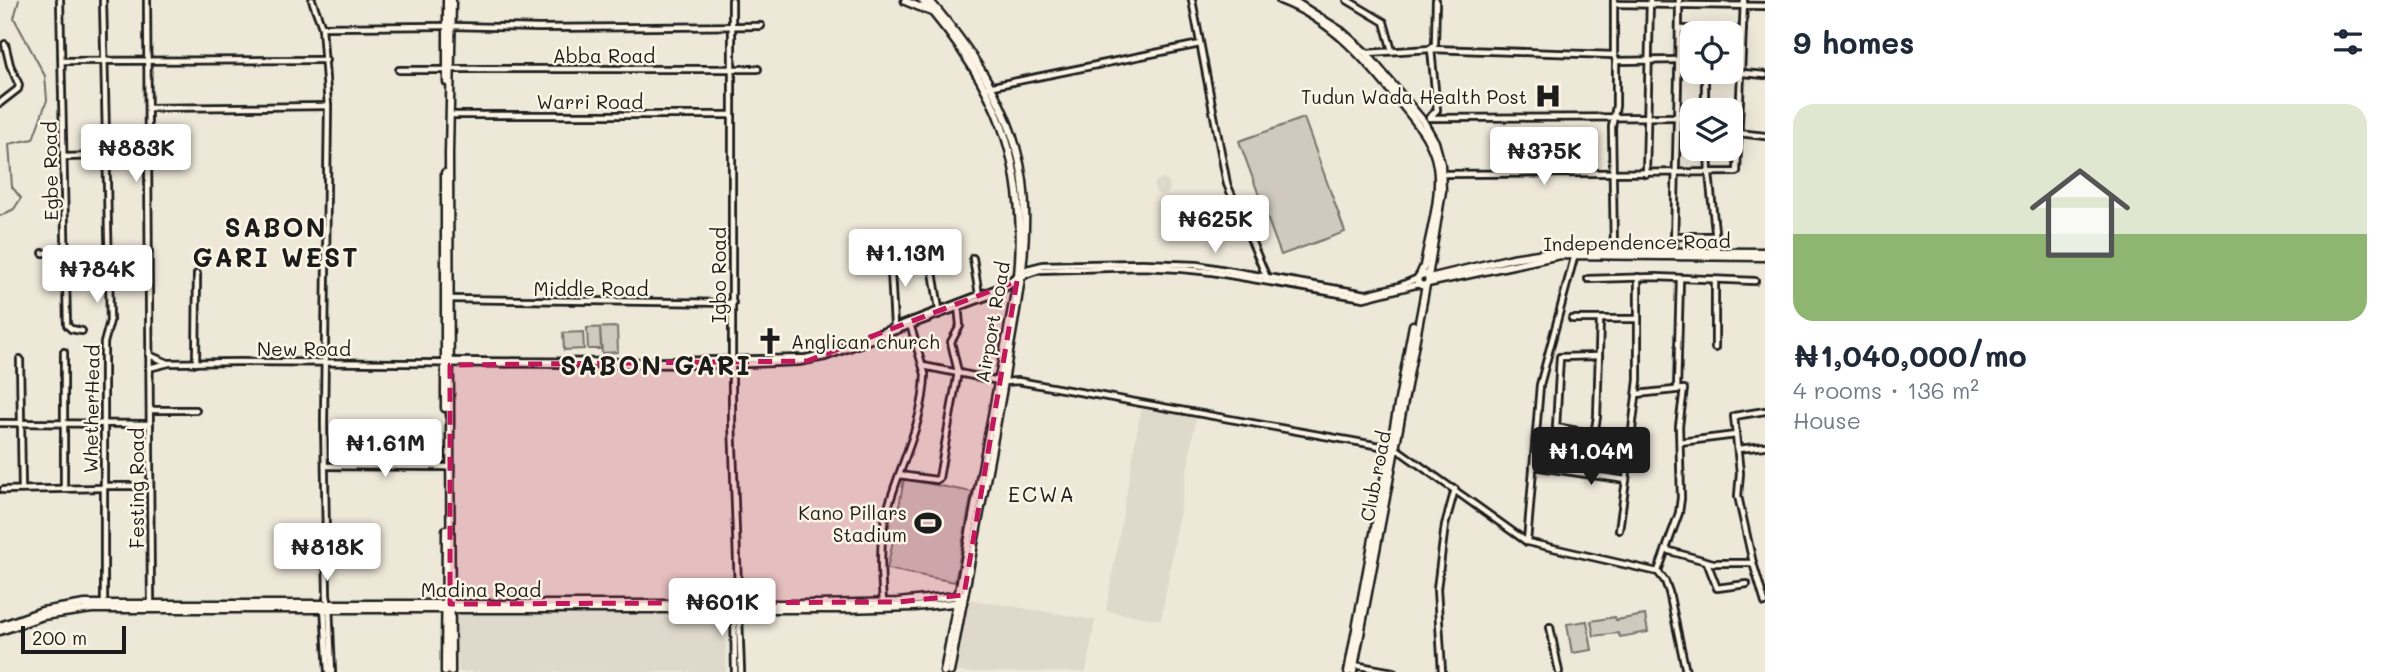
<!DOCTYPE html>
<meta charset="utf-8">
<style>
body{margin:0;font-family:Mali,sans-serif;background:#f2f2f3;color:#1f2937;height:100vh;display:flex;flex-direction:column;font-size:26px;white-space:nowrap}
*{box-sizing:border-box;margin:0}
p{font-size:23px;color:#747a83}
.icon{flex:none;width:38px;height:38px;fill:none;stroke:currentColor;stroke-width:2;stroke-linecap:round;stroke-linejoin:round}
.map{position:relative;flex:1;overflow:hidden}
.sheet{display:flex;flex-direction:column;background:#fff;width:630px}
.sheet>*{flex:none}
.controls{position:absolute;left:1680px;top:21px;display:grid;gap:14px}
.controls a{display:grid;place-items:center;width:63px;height:63px;border-radius:14px;background:#fff;box-shadow:0 4px 18px #0003;font-size:35px}
.scale{position:absolute;left:21px;bottom:18px;width:105px;box-sizing:border-box;padding-left:7px;border:4px solid #1c1c1c;border-top:0;font-size:19px;line-height:24px;white-space:nowrap;color:#1c1c1c;-webkit-text-stroke:5px #fcf5e5;paint-order:stroke}
.price{position:absolute;translate:-50% -60px;padding:0 16px;border-radius:7px;background:#fff;color:#222;font-size:23px;line-height:46px;filter:drop-shadow(0 2px 4px #0008)}
.price::after{content:'';position:absolute;left:50%;top:42px;width:21px;height:16px;margin-left:-10px;background:inherit;clip-path:polygon(0 0,100% 0,50% 100%)}
.price.on{background:#1c1c1c;color:#fff}
ul{padding:0;list-style:none}
li{display:grid;align-content:center;gap:14px;height:371px;padding:0 28px}
li span{display:grid;place-items:center;height:217px;border-radius:21px;color:#555}
li>.icon{margin-inline-start:auto}
span .icon{width:126px;height:126px;fill:#fffc;stroke-width:1}
li b{font-size:30px}
h2{display:flex;justify-content:space-between;align-items:center;height:84px;padding:0 28px;font-size:30px}
main{display:flex;flex:1;min-height:0}
.map>svg:first-child{display:block}
.built{fill:#ded9cb}
.green{fill:#cfcabd;stroke:#76736c;stroke-width:2}
.lines{fill:none;stroke-linecap:round;stroke-linejoin:round}
.stream{stroke:#6f6c67;stroke-width:2}
.minor-casing{stroke:#1c1c1c;stroke-width:10}
.major-casing{stroke:#1c1c1c;stroke-width:11}
.minor{stroke:#fcf5e5;stroke-width:4.5}
.major{stroke:#fcf5e5;stroke-width:6}
.marked{fill:#c2185b;fill-opacity:0.2;stroke:#c2185b;stroke-width:5;stroke-dasharray:14 9;stroke-linejoin:round}
.labels{text-anchor:middle;dominant-baseline:central;stroke-width:5;stroke-linejoin:round;paint-order:stroke}
.street-label{font-size:19px;fill:#1c1c1c;stroke:#fcf5e5}
.poi-label{font-size:19px;fill:#1c1c1c;stroke:#fcf5e5;text-anchor:end}
.neighbourhood-label{font-size:21px;letter-spacing:2px;fill:#1c1c1c;stroke:#fcf5e5}
.district-label{font-size:26px;font-weight:bold;letter-spacing:2px;fill:#1c1c1c;stroke:#fcf5e5}
</style>
<main>
<div class="map">
<svg width="1765" height="672" viewBox="0 0 1765 672">
<rect width="100%" height="100%" fill="#eee8d9"/>
<filter id="ink" filterUnits="userSpaceOnUse"><feTurbulence type="fractalNoise" baseFrequency=".0143" numOctaves="2"/><feDisplacementMap in="SourceGraphic" scale="14" xChannelSelector="R" yChannelSelector="G"/><feConvolveMatrix kernelMatrix="1 2 1 2 8 2 1 2 1" color-interpolation-filters="sRGB"/></filter>
<g filter="url(#ink)">
<!-- built -->
<g class="built">
<circle cx="1162" cy="187" r="8"/>
<polygon points="1141,409 1196,418 1161,620 1106,611"/>
<polygon points="968,599 1095,620 1086,672 955,672"/>
<polygon points="453,614 725,615 726,672 459,672 458,656 453,652"/>
</g>
<!-- green -->
<g class="green">
<polygon points="1304,118 1345,232 1281,255 1239,141"/>
<polygon points="617,327 618,352 602,353 600,329 601,349 588,349 587,328"/>
<polygon points="583,332 584,349 564,350 563,333"/>
<polygon points="904,479 972,492 955,582 887,569 894,536 887,535 892,511 898,512"/>
<polygon points="1645,615 1648,632 1620,637 1618,633 1594,636 1591,621 1615,617 1616,620"/>
<polygon points="1587,621 1592,650 1572,653 1567,624"/>
</g>
<g class="lines">
<!-- stream -->
<polyline class="stream" points="0,216 14,209 21,198 12,187 9,144 33,139 47,100 45,76 14,18 19,0"/>
<defs>
<g id="minor">
<polyline points="60,0 67,325 71,329 82,331"/>
<polyline points="103,0 110,321 104,343 104,604"/>
<polyline points="147,0 151,605"/>
<polyline points="312,0 322,27 328,106 324,422 327,596"/>
<polyline points="732,0 732,420 741,672"/>
<polyline points="1192,0 1227,184 1267,278"/>
<polyline points="1347,0 1384,22 1392,51"/>
<polyline points="1614,4 1765,6"/>
<polyline points="452,26 539,28 761,26"/>
<polyline points="322,27 447,26"/>
<polyline points="1680,29 1743,30"/>
<polyline points="1367,53 1431,49 1614,55"/>
<polyline points="62,61 326,60"/>
<polyline points="1616,61 1680,60"/>
<polyline points="451,69 758,69"/>
<polyline points="1680,69 1692,69"/>
<polyline points="399,70 447,70"/>
<polyline points="1731,72 1765,75"/>
<polyline points="988,87 1200,44"/>
<polyline points="0,103 18,89 19,85 10,65 5,44"/>
<polyline points="148,108 328,106"/>
<polyline points="1705,110 1705,72"/>
<polyline points="450,115 730,115"/>
<polyline points="1431,116 1437,110 1431,49 1435,44 1436,0"/>
<polyline points="1429,118 1692,117"/>
<polyline points="1738,133 1765,136"/>
<polyline points="1708,149 1709,173 1717,251"/>
<polyline points="63,157 148,155"/>
<polyline points="1442,174 1737,172 1744,0"/>
<polyline points="1646,174 1650,0"/>
<polyline points="1674,236 1715,236"/>
<polyline points="1614,250 1612,127 1616,106 1616,61 1614,55 1614,0"/>
<polyline points="43,253 149,253"/>
<polyline points="890,253 894,326"/>
<polyline points="930,253 939,309"/>
<path d="M1674 254C1675 170 1679 85 1679 0"/>
<polyline points="973,258 979,295"/>
<polyline points="1588,279 1656,277 1755,281"/>
<polyline points="450,299 733,303"/>
<polyline points="1572,319 1638,319"/>
<polyline points="1715,348 1715,280"/>
<polyline points="149,355 168,363"/>
<polyline points="1599,356 1560,357 1556,427 1632,441"/>
<polyline points="20,359 22,489"/>
<polyline points="449,361 629,362 806,358 824,354 1000,287 1027,269 1043,265 1142,263 1197,265 1366,294 1399,286 1418,278"/>
<polyline points="196,363 197,274"/>
<polyline points="923,366 1004,382 1018,381 1397,449 1527,542 1658,572 1665,581 1669,592 1686,672"/>
<polyline points="149,368 169,363 238,362 723,365 799,362 825,357 997,293 1027,274 1039,270 1143,267 1182,269 1212,272 1364,298 1419,284"/>
<polyline points="1677,389 1680,279"/>
<polyline points="1637,394 1684,389 1679,426 1681,498 1679,513 1658,571"/>
<polyline points="150,410 196,410"/>
<polyline points="1765,411 1734,416 1740,473 1738,496 1753,563 1765,603"/>
<polyline points="0,423 150,424"/>
<polyline points="1594,435 1597,417 1600,319"/>
<polyline points="1680,442 1736,435"/>
<polyline points="1738,449 1765,446"/>
<polyline points="325,466 446,467"/>
<polyline points="1533,466 1626,480 1619,530"/>
<polyline points="899,475 936,480 939,478 958,372 951,342 960,326 958,305"/>
<polyline points="1626,480 1638,380 1638,277"/>
<polyline points="104,486 150,486"/>
<polyline points="64,488 64,352"/>
<polyline points="3,490 104,488"/>
<polyline points="1527,542 1540,385 1575,254"/>
<polyline points="1666,550 1713,563 1753,563"/>
<polyline points="1707,562 1717,588 1747,584"/>
<polyline points="326,598 327,596 329,605 332,672"/>
<path d="M883 602C881 575 879 542 886 515 898 468 924 424 925 374L910 324"/>
<polyline points="324,606 328,672"/>
<polyline points="734,606 735,672"/>
<polyline points="1550,627 1559,672"/>
<polyline points="1354,665 1393,672"/>
<polyline points="1442,672 1437,589 1445,525 1455,489"/>
</g>
<g id="major">
<path d="M922 0C997 85 1028 162 1018 276L944 672"/>
<path d="M929 0C973 51 1014 112 1023 181 1031 244 1016 307 1006 370 989 471 968 571 950 672"/>
<path d="M1280 0C1333 20 1366 60 1400 102 1416 122 1433 140 1437 166 1442 198 1429 235 1424 266L1420 275"/>
<polyline points="1292,0 1341,31 1366,53 1423,121 1435,142 1441,164 1442,191 1428,277"/>
<polyline points="905,1 929,11"/>
<polyline points="447,82 447,0"/>
<polyline points="445,173 445,408"/>
<circle cx="1423" cy="280" r="5.5"/>
<polyline points="1429,278 1512,258 1558,251 1765,252"/>
<polyline points="1428,283 1560,255 1765,257"/>
<polyline points="0,626 42,611 85,604 819,604 898,602 964,595"/>
<polyline points="0,631 43,616 92,609 844,609 914,607 963,602"/>
<polyline points="445,672 446,530"/>
<polyline points="451,672 449,154 452,0"/>
<polyline points="1348,672 1413,325"/>
<polyline points="1353,672 1426,285"/>
</g>
</defs>
<!-- minor casing -->
<use href="#minor" class="minor-casing"/>
<!-- major casing -->
<use href="#major" class="major-casing"/>
<!-- minor -->
<use href="#minor" class="minor"/>
<!-- major -->
<use href="#major" class="major"/>
</g>
</g>
<!-- marked area -->
<path class="marked" d="M1017 281 964 595 898 602 450 604V365L807 361Z"/>
<!-- icons -->
<defs>
<symbol id="hospital-bare" viewBox="-9 -9 18 18"><path d="M-5-5h3v3.5h4V-5h3V5h-3V1.5h-4V5h-3Z" fill="#1c1c1c" stroke="#fcf5e5" stroke-width="2.5" paint-order="stroke"/></symbol>
<symbol id="church-bare" viewBox="-9 -9 18 18"><path d="M-1.2-6h2.4v3.5h3.3v2.4h-3.3V6h-2.4V-.1h-3.3v-2.4h3.3Z" fill="#1c1c1c" stroke="#fcf5e5" stroke-width="2.5" paint-order="stroke"/></symbol>
<symbol id="stadium-bare" viewBox="-9 -9 18 18"><path d="M0-5a6.5 5 0 1 0 0 10a6.5 5 0 1 0 0-10ZM-3.5-1.8h7v3.6h-7Z" fill="#1c1c1c" stroke="#fcf5e5" stroke-width="2.5" paint-order="stroke"/></symbol>
</defs>
<g fill-rule="evenodd">
<use href="#hospital-bare" x="1529" y="77" width="38" height="38"/>
<use href="#church-bare" x="751" y="322" width="38" height="38"/>
<use href="#stadium-bare" x="909" y="504" width="38" height="38"/>
</g>
<g class="labels">
<!-- street labels -->
<g class="street-label">
<text x="604" y="55">Abba Road</text>
<text x="590" y="101">Warri Road</text>
<text transform="translate(50 171) rotate(-91)">Egbe Road</text>
<text transform="translate(1637 242) rotate(-1)">Independence Road</text>
<text transform="translate(718 275) rotate(-90)">Igbo Road</text>
<text x="591" y="288">Middle Road</text>
<text transform="translate(992 322) rotate(-80)">Airport Road</text>
<text x="304" y="348">New Road</text>
<text transform="translate(91 409) rotate(-89)">WhetherHead</text>
<text transform="translate(1375 476) rotate(-79)">Club road</text>
<text transform="translate(136 488) rotate(-90)">Festing Road</text>
<text x="481" y="589">Madina Road</text>
</g>
<!-- poi labels -->
<g class="poi-label">
<text x="1527" y="96">Tudun Wada Health Post</text>
<text x="791" y="341" text-anchor="start">Anglican church</text>
<text x="907" y="512">Kano Pillars<tspan x="907" dy="22">Stadium</tspan></text>
</g>
<!-- neighbourhood labels -->
<g class="neighbourhood-label">
<text x="1042" y="493">ECWA</text>
</g>
<!-- district labels -->
<g class="district-label">
<text x="276" y="227">SABON<tspan x="276" dy="30">GARI WEST</tspan></text>
<text x="656" y="365">SABON GARI</text>
</g>
</g>
</svg>
<div class="controls">
<a><svg class="icon" aria-label="locate" viewBox="0 0 24 24"><circle cx="12" cy="12" r="6"/><path d="M12 2v4M12 18v4M2 12h4M18 12h4"/></svg></a>
<a><svg class="icon" aria-label="layers" viewBox="0 0 24 24"><path d="M12 4l9 5-9 5-9-5zM3 14l9 5 9-5"/></svg></a>
</div>
<div class="scale">200 m</div>
<b class="price" style="left:136px;top:184px">₦883K</b>
<b class="price" style="left:1544px;top:187px">₦375K</b>
<b class="price" style="left:1215px;top:255px">₦625K</b>
<b class="price" style="left:905px;top:289px">₦1.13M</b>
<b class="price" style="left:97px;top:305px">₦784K</b>
<b class="price" style="left:385px;top:479px">₦1.61M</b>
<b class="price on" style="left:1591px;top:487px">₦1.04M</b>
<b class="price" style="left:327px;top:583px">₦818K</b>
<b class="price" style="left:722px;top:638px">₦601K</b>
</div>
<section class="sheet">
<h2>9 homes<svg class="icon" aria-label="filters" viewBox="0 0 24 24"><path d="M4 7h16M4 17h16"/><circle cx="9" cy="7" r="2"/><circle cx="15" cy="17" r="2"/></svg></h2>
<ul>
<li><span style="background:linear-gradient(#dfe7d0 60%,#8fb573 0)"><svg class="icon" aria-label="home" viewBox="0 0 24 24"><path d="M3 11l9-7 9 7M6 9v11h12V9"/></svg></span><div><b>₦1,040,000/mo</b><p>4 rooms · 136 m²</p><p>House</p></div></li>
</ul>
</section>
</main>
